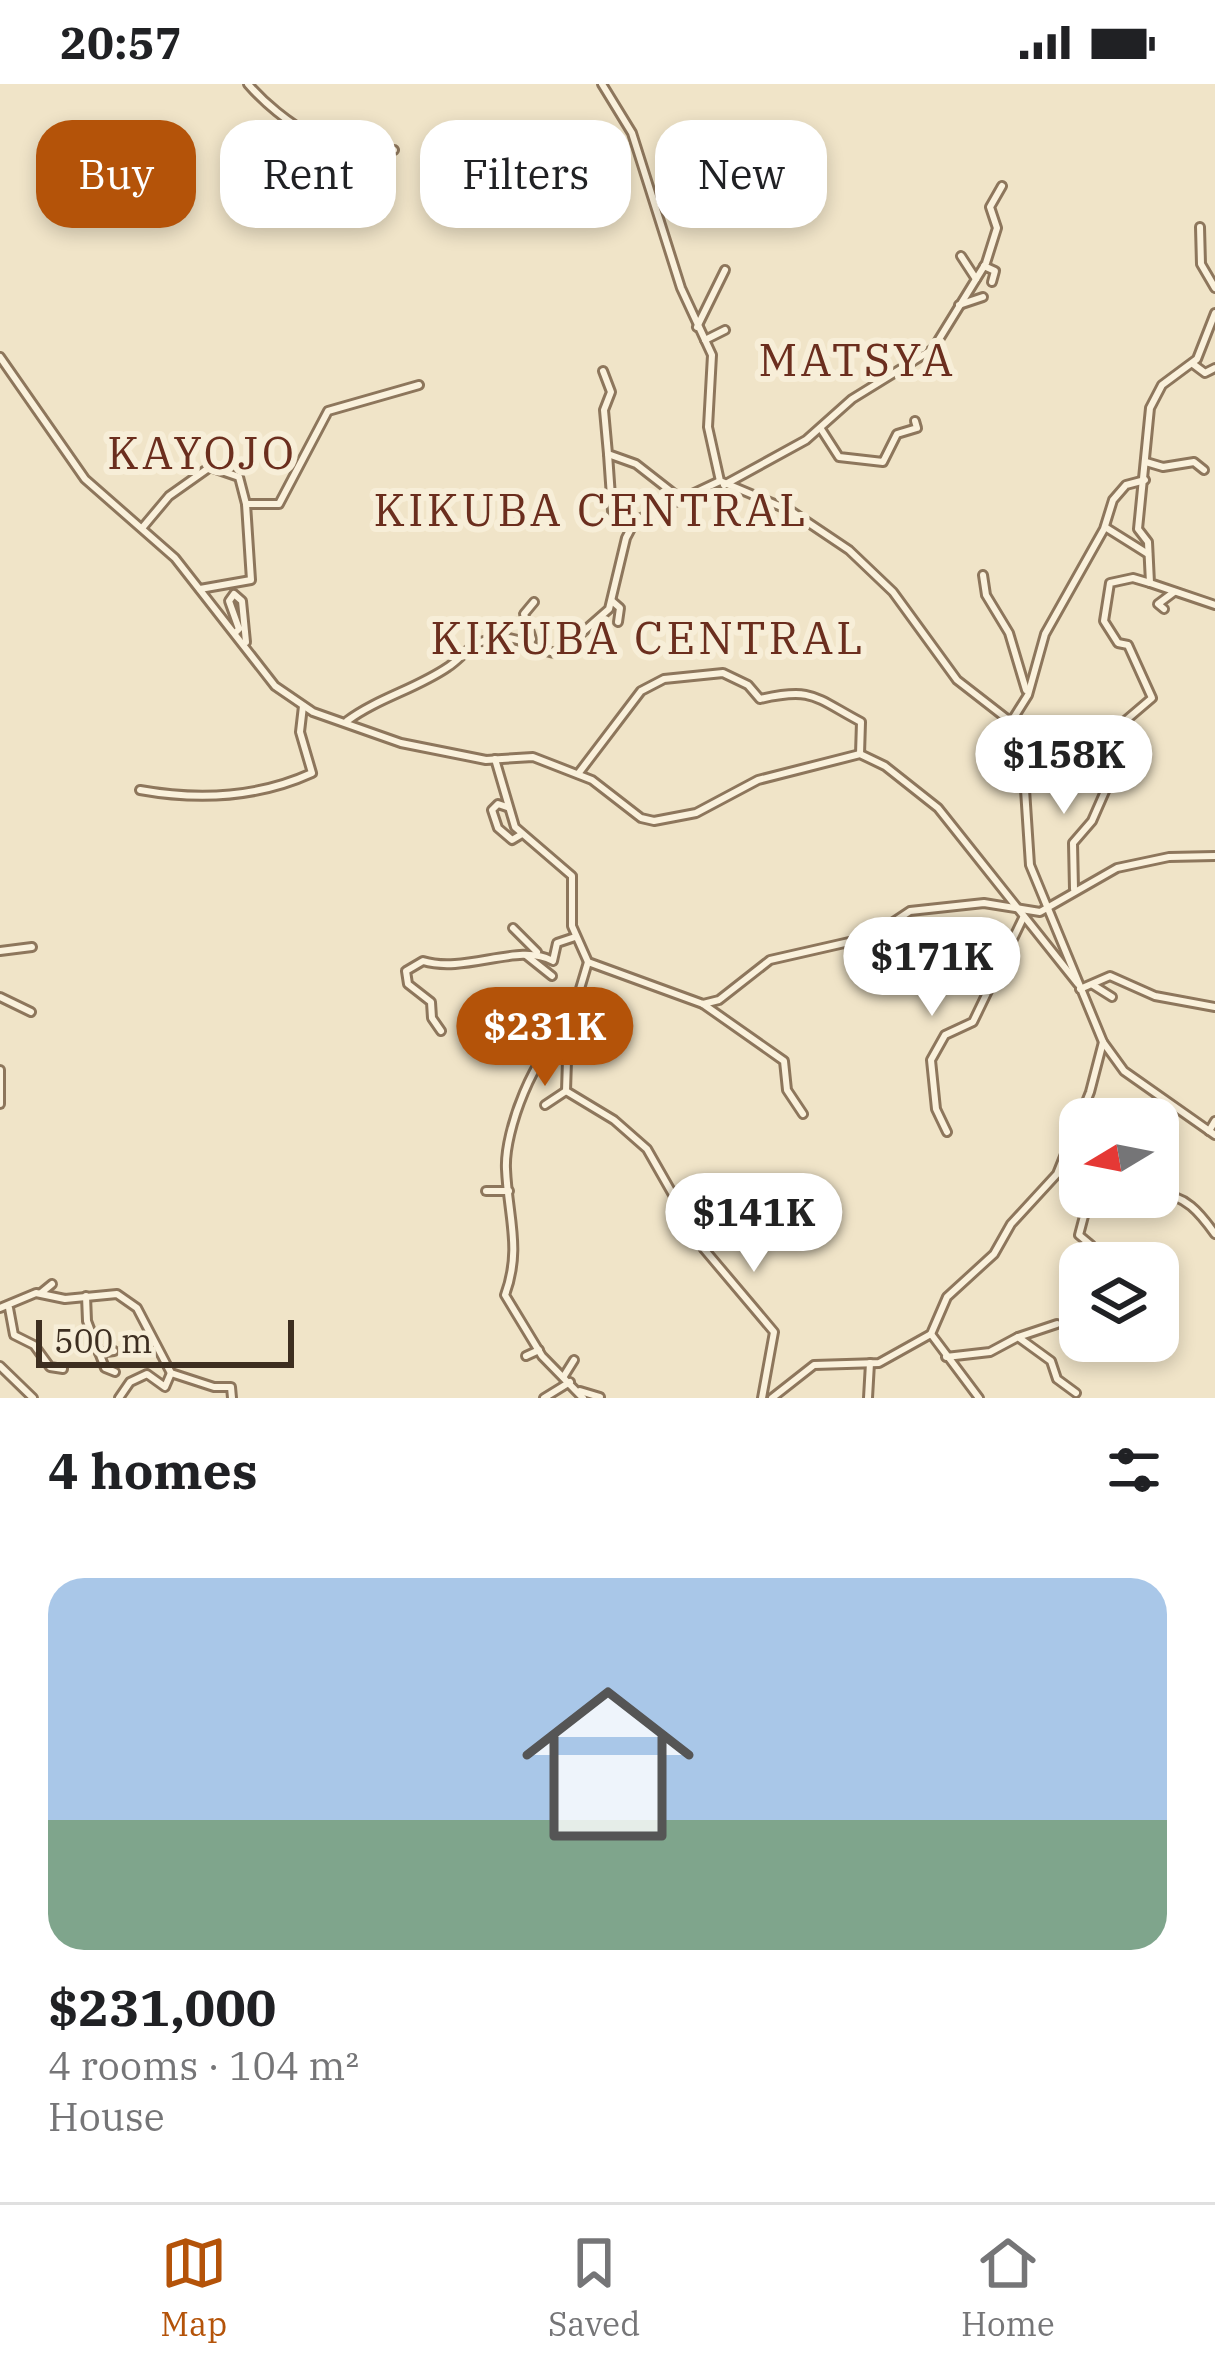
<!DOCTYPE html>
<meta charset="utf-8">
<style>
body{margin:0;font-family:"IBM Plex Serif",serif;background:#f6f6f6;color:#202124;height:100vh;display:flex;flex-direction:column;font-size:45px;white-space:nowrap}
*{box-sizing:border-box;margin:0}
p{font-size:39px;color:#757577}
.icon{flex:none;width:66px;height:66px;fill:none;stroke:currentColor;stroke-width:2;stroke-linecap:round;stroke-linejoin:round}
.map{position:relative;height:1314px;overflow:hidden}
.side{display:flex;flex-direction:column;background:#fff;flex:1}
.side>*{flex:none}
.guide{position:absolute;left:36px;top:36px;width:1143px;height:108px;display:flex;gap:24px}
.needle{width:78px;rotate:260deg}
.buttons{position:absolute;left:1059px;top:1014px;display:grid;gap:24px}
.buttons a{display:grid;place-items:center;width:120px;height:120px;border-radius:24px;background:#fff;box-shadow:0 6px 18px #0003;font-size:60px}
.scale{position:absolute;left:36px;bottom:30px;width:258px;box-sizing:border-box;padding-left:12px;border:6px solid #3d2e20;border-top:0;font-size:33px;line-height:42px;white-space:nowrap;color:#3d2e20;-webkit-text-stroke:9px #f7eed8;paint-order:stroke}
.price{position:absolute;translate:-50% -102px;padding:0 27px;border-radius:42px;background:#fff;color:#222;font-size:39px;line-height:78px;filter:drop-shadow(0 3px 6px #0008)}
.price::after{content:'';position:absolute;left:50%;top:72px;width:36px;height:27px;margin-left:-18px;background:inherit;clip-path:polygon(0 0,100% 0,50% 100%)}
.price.active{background:#b45309;color:#fff}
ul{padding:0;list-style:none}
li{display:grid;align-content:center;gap:24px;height:636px;padding:0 48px}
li+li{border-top:3px solid #e0e0e0}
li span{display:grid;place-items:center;height:372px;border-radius:36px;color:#555}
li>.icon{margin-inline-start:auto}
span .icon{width:216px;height:216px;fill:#fffc;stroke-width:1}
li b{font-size:51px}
h2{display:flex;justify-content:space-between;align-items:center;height:144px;padding:0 48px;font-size:51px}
.pill{padding:0 42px;border-radius:36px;background:#fff;box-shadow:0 6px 18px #0003;font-size:42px;line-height:108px}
.pill.active{background:#b45309;color:#fff}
.status{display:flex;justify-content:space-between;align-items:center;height:84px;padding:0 60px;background:#fff;direction:ltr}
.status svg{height:33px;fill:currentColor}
.dock{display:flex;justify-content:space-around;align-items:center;height:168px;border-top:3px solid #e0e0e0;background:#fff;font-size:33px;color:#757577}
.dock a{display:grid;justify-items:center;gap:6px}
.dock .active{color:#b45309}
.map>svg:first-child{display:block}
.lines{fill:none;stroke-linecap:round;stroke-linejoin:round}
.minor-casing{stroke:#8d765c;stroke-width:12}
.minor{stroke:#faf1dc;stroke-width:6}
.labels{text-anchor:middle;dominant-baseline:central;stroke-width:12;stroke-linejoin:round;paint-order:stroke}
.quarter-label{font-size:45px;letter-spacing:3px;fill:#6b2e1e;stroke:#f7eed8}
</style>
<div class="status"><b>20:57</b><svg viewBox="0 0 49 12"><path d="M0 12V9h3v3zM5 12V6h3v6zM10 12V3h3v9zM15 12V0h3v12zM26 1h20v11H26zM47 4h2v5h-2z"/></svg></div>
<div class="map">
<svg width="1215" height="1314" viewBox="0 0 1215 1314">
<rect width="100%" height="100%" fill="#f0e4c8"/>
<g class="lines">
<defs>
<g id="minor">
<path d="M248 0C279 36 345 83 394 66"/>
<polyline points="602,0 632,49 681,204 712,271 708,343 720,397 791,427 849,466 893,508 957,596 1011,638 1022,660 1030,781 1103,958 1124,987 1215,1051"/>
<polyline points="320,54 349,101 372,112"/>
<polyline points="1200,143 1201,180 1215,204"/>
<polyline points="961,172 976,195"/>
<polyline points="984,182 995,187 992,198"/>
<polyline points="959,221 983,213"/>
<polyline points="1215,229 1197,275 1162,301 1150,324 1138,445 1148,458 1150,499 1215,521"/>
<polyline points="697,243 725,186"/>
<polyline points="705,256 725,246"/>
<polyline points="0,273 85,395 175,474 275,602 313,628 401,659 486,676 533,673 592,696 641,734 654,737 696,729 758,696 860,670 885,682 938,724 1078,900"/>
<polyline points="1193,280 1205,289 1215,284"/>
<polyline points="603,287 611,308 604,326 608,370 636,380 682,416"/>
<polyline points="821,345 839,373 883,378 897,350 917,344 915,337"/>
<polyline points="608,370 612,427 634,440"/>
<polyline points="1146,378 1163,383 1194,378 1204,386"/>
<polyline points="724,401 806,356 852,315 933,265 986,179 997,144 990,123 1002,102"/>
<polyline points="143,443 169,412 210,383 239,393 246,420"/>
<polyline points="1105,443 1148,470"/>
<polyline points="983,491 986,511 1009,549 1026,606"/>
<polyline points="200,505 251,496 246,420 279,420 328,327 419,301"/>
<polyline points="612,517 620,524 618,538"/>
<polyline points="1164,525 1158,520 1174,508"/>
<polyline points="235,549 239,545 229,517 234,510 242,517 246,558"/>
<polyline points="532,555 524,530 534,518"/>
<path d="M347 637C378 614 416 605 448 583 462 574 469 560 487 556 521 547 534 569 559 569L609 525 626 454 635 437 720 397"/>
<polyline points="1011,638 1028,611 1045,550 1104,445 1113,416 1126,401 1145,396"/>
<polyline points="1000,645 1017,652"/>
<polyline points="1091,666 1152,614 1128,561 1118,559 1104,537 1110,499 1133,494 1150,499"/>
<polyline points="495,675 515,743 572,792 572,842 588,878 703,920 719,916 770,876 871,853 910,827 984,819 1040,828 1117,784 1169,773 1215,772"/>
<path d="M578 690 641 607 664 595 723 589 748 601 760 615C813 603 814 613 861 638L860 670"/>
<path d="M140 706C196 716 257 714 312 689L300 648 303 622"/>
<polyline points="507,723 498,720 492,726 498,744 512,756 522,750"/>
<polyline points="1074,805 1073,759 1092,737 1120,673"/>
<polyline points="513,844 537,868"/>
<polyline points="0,867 32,863"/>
<polyline points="527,872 552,892"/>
<polyline points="588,878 568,945 566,1007 614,1036 647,1065 704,1165 774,1248 762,1314"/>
<polyline points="1093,901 1112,913"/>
<polyline points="1080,905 1110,892 1155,912 1215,923"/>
<polyline points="0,913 31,928"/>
<polyline points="703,920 784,977 787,1006 803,1030"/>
<path d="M568 945C535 966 504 1047 506 1085 508 1133 522 1165 505 1211L542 1272 583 1314"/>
<path d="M441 947 432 934 431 918 408 900 406 887 423 877C466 890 519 858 553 877L557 859 575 853"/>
<polyline points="0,986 0,1020"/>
<polyline points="545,1021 566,1007"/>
<polyline points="1209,1047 1215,1037"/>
<polyline points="947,1048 936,1025 931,976 945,951 973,938 1023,834"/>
<polyline points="1064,1075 1080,1094"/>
<polyline points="486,1107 509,1107"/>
<path d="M1158 1110C1185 1110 1200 1129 1215 1150"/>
<polyline points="1089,1113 1079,1151 1091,1161"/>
<polyline points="41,1209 52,1200"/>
<polyline points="86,1212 87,1237 105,1284 115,1288"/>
<polyline points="0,1224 36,1209 65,1215 117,1210 137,1224 171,1289 214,1303 231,1303 232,1314"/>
<polyline points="9,1224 14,1251 34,1261 50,1283 63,1285"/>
<polyline points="931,1250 979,1314"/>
<polyline points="1018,1253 1057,1240"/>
<polyline points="99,1269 114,1267"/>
<polyline points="526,1272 539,1266"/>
<polyline points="946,1273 990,1268 1018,1253 1051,1277 1057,1295 1076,1309"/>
<polyline points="0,1282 33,1314"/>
<polyline points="564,1292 574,1276"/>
<polyline points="580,1307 600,1313"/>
<polyline points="119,1314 130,1298 147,1290 165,1303 171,1289"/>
<polyline points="544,1314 570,1298"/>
<polyline points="772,1314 814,1281 879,1279 931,1250 947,1213 994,1170 1011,1140 1057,1090 1090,1008 1103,958"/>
<polyline points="868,1314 870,1279"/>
</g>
</defs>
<!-- minor casing -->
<use href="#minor" class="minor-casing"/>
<!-- minor -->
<use href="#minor" class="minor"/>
</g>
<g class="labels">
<!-- quarter labels -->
<g class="quarter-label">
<text x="857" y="275">MATSYA</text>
<text x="202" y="368">KAYOJO</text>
<text x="591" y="425">KIKUBA CENTRAL</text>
<text x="648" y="553">KIKUBA CENTRAL</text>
</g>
</g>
</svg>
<div class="buttons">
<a><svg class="needle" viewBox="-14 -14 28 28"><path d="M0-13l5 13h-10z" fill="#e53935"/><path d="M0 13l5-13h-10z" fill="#757577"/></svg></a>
<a><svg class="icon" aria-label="layers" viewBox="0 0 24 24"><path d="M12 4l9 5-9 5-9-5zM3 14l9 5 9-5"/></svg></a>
</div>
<div class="scale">500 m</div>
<b class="price" style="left:1064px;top:733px">$158K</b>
<b class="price" style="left:932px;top:935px">$171K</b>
<b class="price active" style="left:545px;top:1005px">$231K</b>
<b class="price" style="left:754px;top:1191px">$141K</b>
<div class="guide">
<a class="pill active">Buy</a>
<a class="pill">Rent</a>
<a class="pill">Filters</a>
<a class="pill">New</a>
</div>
</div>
<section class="side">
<h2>4 homes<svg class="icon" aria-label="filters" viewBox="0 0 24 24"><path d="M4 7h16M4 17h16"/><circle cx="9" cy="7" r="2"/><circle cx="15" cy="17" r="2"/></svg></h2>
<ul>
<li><span style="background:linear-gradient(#a9c7e8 65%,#7fa58c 0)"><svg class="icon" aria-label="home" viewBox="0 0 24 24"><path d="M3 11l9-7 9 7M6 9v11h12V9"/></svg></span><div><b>$231,000</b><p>4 rooms · 104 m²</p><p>House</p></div></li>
</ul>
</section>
<nav class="dock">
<a class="active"><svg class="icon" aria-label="map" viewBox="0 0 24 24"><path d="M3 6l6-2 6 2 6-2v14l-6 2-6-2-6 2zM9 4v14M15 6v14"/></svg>Map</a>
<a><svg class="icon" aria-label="saved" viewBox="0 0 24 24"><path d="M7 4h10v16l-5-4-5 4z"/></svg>Saved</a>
<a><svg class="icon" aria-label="home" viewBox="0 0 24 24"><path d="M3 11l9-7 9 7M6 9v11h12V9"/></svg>Home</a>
</nav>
